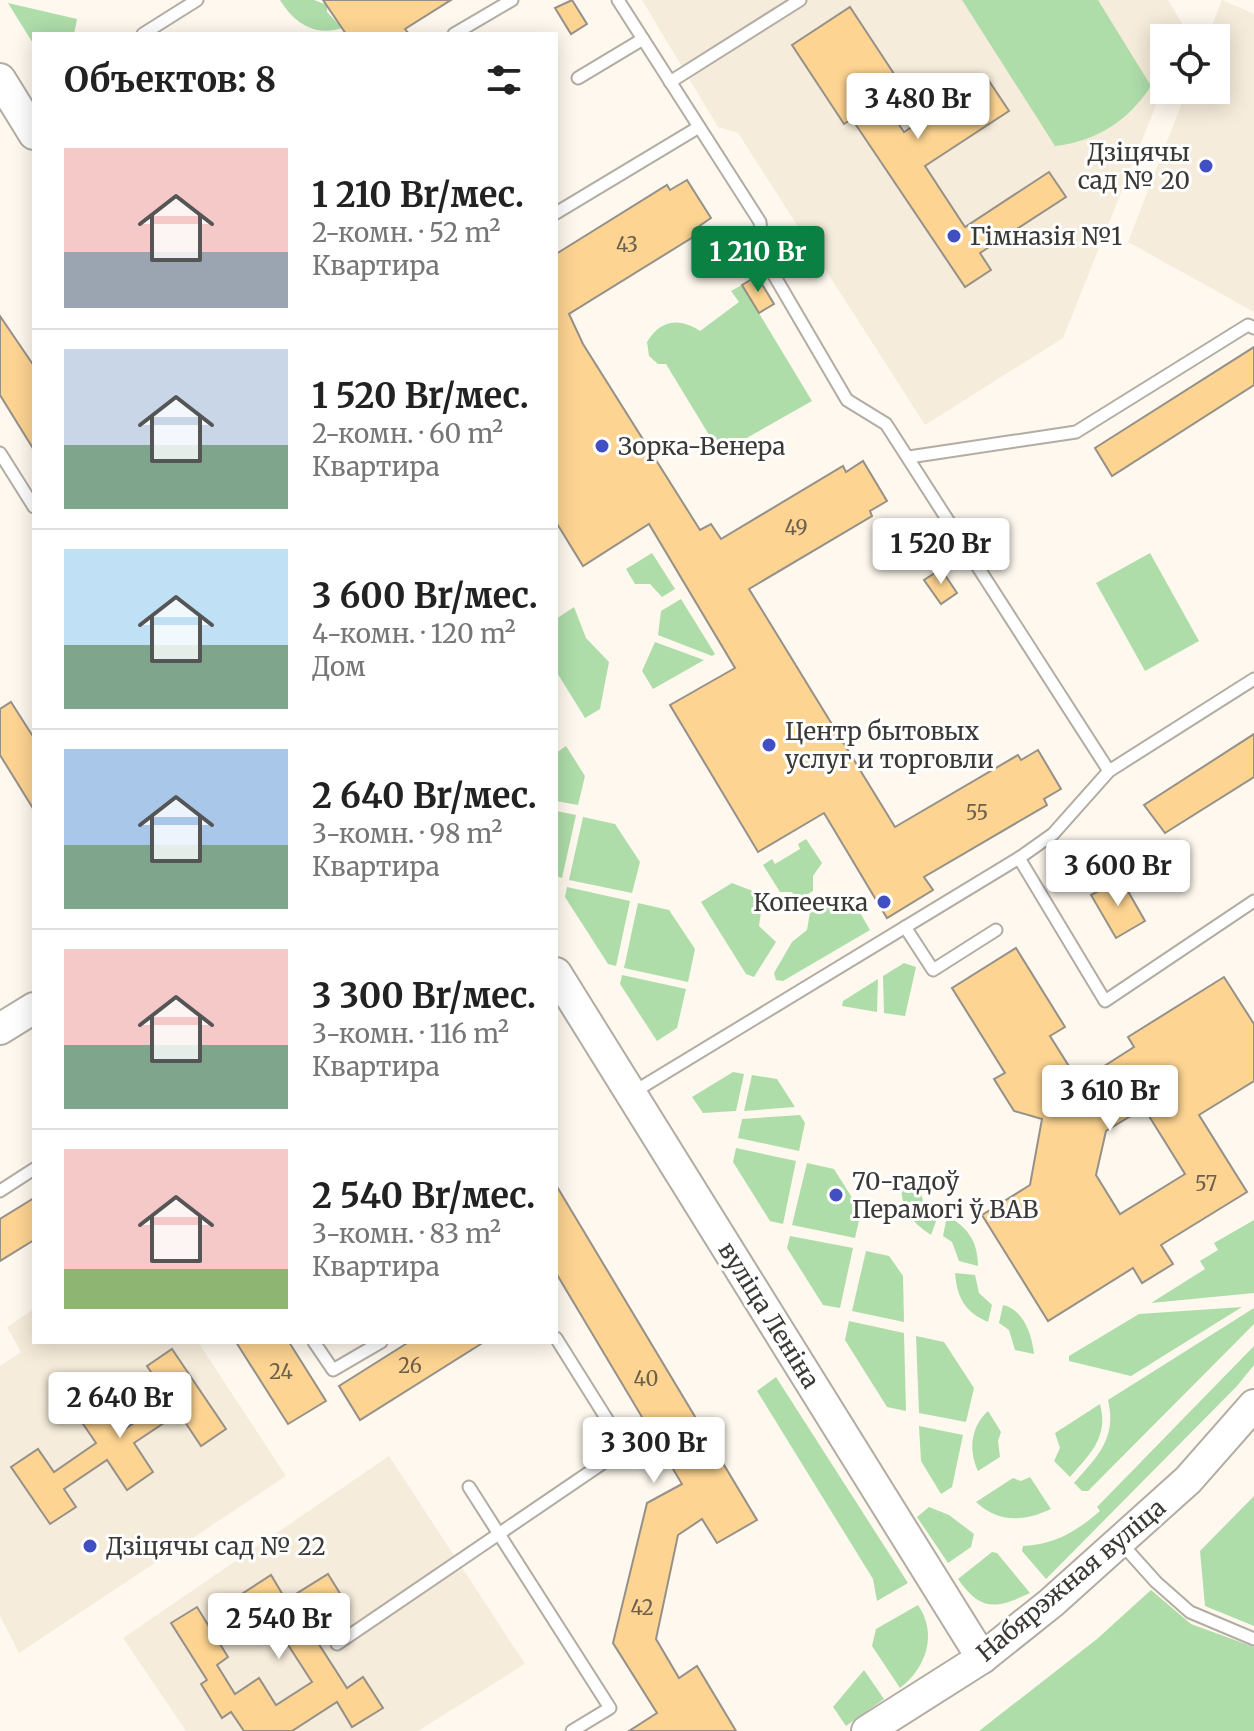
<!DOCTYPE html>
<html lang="ru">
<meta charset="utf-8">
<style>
body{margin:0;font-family:Merriweather,serif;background:#f2f2f2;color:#222;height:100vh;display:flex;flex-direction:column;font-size:30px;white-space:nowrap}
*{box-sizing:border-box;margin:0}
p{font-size:26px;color:#767676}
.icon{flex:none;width:44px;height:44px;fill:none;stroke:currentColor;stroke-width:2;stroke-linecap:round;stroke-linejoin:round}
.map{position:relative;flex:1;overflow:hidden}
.drawer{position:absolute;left:32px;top:32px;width:526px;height:1312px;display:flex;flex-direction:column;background:#fff;border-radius:0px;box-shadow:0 4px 20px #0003}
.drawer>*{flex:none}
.buttons{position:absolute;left:1150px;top:24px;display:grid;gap:16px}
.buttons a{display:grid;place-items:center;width:80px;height:80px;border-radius:0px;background:#fff;box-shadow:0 4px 20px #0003;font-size:40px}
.price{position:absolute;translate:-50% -68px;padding:0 18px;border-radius:8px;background:#fff;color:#222;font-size:26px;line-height:52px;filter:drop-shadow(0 2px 4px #0008)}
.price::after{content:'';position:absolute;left:50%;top:48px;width:24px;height:18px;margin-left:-12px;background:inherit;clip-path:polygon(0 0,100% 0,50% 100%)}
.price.on{background:#0b8043;color:#fff}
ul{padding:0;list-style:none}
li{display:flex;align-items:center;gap:24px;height:200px;padding:0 32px}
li+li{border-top:2px solid #e0e0e0}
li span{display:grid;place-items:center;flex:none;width:224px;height:160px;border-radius:0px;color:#555}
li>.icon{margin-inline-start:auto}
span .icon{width:96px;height:96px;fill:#fffc;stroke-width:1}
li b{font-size:34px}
h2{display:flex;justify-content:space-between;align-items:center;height:96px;padding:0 32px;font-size:34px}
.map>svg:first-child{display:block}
.built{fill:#f6ecdb}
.green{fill:#aedda9}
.building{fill:#fdd492;stroke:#969188;stroke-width:2;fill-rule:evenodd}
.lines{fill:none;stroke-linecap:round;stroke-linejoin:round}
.lane-casing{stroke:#b2aca3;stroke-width:15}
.secondary-casing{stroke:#b2aca3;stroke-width:34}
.lane{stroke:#fff;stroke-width:11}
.secondary{stroke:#fff;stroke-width:30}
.poi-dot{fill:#424fc3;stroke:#fff;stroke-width:3}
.labels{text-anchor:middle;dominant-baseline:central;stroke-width:6;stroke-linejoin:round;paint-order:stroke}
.number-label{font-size:20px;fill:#6c604c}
.poi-label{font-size:24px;fill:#3b3935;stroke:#fff;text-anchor:start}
.street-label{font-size:24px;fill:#3b3935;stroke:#fff}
</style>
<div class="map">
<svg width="1254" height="1731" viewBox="0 0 1254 1731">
<rect width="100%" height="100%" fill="#fef8ee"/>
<!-- built -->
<g class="built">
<polygon points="642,0 1168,0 1186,30 1183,38 1164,38 1164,85 1063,338 925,425 738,133 718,127"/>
<polygon points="1222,0 1254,14 1254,312 1128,242 1187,90 1216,90 1216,38 1207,38"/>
<polygon points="34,1309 34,1342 198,1342 286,1476 19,1653 0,1616 0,1366 21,1352 7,1327"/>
<polygon points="389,1456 525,1664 418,1731 186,1731 123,1638"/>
</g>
<!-- green -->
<g class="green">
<path d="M280 0H314L327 5V12L342 28C315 37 294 23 280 0Z"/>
<path d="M962 0H1098L1151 86C1128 121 1097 141 1055 146Z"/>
<polygon points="8,3 77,19 74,34 34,34 34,45"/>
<path d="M742 285 812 401 720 453 666 364H658L649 356 647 342C660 320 679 317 700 331L739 302 731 291Z"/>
<polygon points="652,553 675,589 662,597 650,584 635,584 626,569"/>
<polygon points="1150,553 1199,641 1145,671 1096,583"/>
<polygon points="681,599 715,654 712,656 658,635 661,611"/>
<polygon points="574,607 586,638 609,662 600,709 585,718 556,671 556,619"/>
<polygon points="655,642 704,660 653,689 642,671"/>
<polygon points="566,746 585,776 578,805 556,801 556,753"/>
<polygon points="556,811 576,815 562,878 556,876"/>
<polygon points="583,817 615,824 640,862 632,893 569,880"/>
<polygon points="806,839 822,863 813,876 813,891 801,898 791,892 780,892 763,865 772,859 775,864 800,849 798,844"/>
<polygon points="732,883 758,893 762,905 759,926 776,942 754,977 746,974 701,902"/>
<polygon points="567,887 630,901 616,966 608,964 565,897"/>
<polygon points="638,903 669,910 695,949 688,982 624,968"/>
<polygon points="855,904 870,930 783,981 776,980 774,973 792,942 807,930 810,912 823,905 839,910"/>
<polygon points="904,963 916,967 905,1016 884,1013 883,976"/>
<polygon points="622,975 686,989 677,1028 657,1041 620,984"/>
<polygon points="878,979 877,1012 842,1006 843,1001"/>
<polygon points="733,1072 744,1074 736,1111 703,1113 692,1097"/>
<polygon points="752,1075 777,1079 795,1107 744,1111"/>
<polygon points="800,1115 805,1123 799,1151 738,1138 742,1119"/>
<polygon points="736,1148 796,1161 783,1224 770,1221 733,1162"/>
<polygon points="807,1163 834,1169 861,1212 855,1238 792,1225"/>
<path d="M901 1188 921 1193 925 1209 938 1216 931 1235C911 1221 903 1212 901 1188Z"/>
<path d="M947 1216C968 1227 978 1242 978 1266L959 1261 952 1242 943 1236Z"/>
<polygon points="1254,1220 1254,1293 1151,1303 1205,1269 1200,1261 1218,1250 1214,1243"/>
<polygon points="790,1236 853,1248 840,1308 823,1305 787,1248"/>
<polygon points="866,1251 889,1256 903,1276 904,1322 852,1311"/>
<path d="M955 1273 975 1275 979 1293 992 1305 988 1322C965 1312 957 1298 955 1273Z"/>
<path d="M1003 1305C1024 1310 1032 1335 1034 1354L1015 1350 1009 1330 999 1323Z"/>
<polygon points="1242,1307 1131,1376 1069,1361 1069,1356 1139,1314"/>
<path d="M1254 1308V1324L1088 1491H1082L1074 1483C1098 1456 1117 1438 1108 1400Z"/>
<polygon points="849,1321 904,1333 906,1411 887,1407 845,1340"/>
<polygon points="916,1336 944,1342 974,1388 966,1422 919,1413"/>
<path d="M1254 1346V1365L1237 1386 1046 1579 1022 1551 1023 1546C1054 1545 1077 1531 1100 1511L1097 1507Z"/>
<polygon points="776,1377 908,1583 877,1601 873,1579 757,1391"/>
<path d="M1100 1404C1109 1437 1090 1454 1070 1477L1054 1461 1060 1448 1055 1433Z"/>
<path d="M988 1411 1001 1432 998 1441 1000 1457 978 1471C968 1449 971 1427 988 1411Z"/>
<polygon points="919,1426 963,1435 952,1487 941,1494 921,1461"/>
<path d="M1030 1477 1051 1509C1023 1522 999 1523 976 1502L1013 1478 1021 1481Z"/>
<polygon points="1254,1496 1254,1626 1205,1606 1200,1551"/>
<polygon points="929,1507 949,1515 974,1534 971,1547 948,1563 917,1517"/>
<path d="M992 1552 997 1553 1030 1593C996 1609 981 1612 958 1579Z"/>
<polygon points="1151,1590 1191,1624 1254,1647 1254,1731 979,1731 1097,1639"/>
<path d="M918 1605C938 1634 926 1668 900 1688L872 1646 876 1629Z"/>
<polygon points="864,1670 884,1699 846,1726 833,1707"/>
</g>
<!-- building -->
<g class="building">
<polygon points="323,0 451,0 405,29 409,34 346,34"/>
<polygon points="572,0 587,24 571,34 555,8"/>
<polygon points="850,7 902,86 882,99 904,132 987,78 1009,111 925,166 965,227 1049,172 1066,197 980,253 991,270 965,287 852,119 844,124 792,45"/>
<polygon points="687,180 711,218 695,229 698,234 569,314 583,344 700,530 711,524 721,539 843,466 846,472 863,461 887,501 870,511 872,516 749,589 895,827 1018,755 1021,760 1038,750 1061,789 1044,799 1047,805 924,877 933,890 887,918 824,813 758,852 670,705 735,668 649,524 583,566 556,522 556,254 667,185 670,190"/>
<polygon points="757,276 774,304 759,313 742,285"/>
<polygon points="0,316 34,366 34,450 0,395"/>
<polygon points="1254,347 1254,385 1112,476 1095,448"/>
<polygon points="941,569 957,593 941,604 924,580"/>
<polygon points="11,702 34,738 34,810 0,755 0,709"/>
<polygon points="1254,734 1254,777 1165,833 1144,805"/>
<polygon points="1121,879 1145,921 1116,938 1091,895"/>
<path d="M1016 948 1065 1027 1050 1036 1079 1082 1134 1047 1128 1037 1224 977 1254 1024V1081L1199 1115 1247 1192 1161 1245 1173 1264 1142 1283 1133 1268 1048 1321 982 1215 1030 1185 1042 1119 1014 1111 994 1079 1005 1073 952 988ZM1144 1108 1185 1174 1120 1214 1096 1175 1106 1131Z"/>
<polygon points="556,1185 757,1520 717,1543 702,1519 678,1535 656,1639 679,1678 697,1666 736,1731 629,1731 657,1713 613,1643 647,1503 682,1484 556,1273"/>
<polygon points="34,1198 34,1240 0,1261 0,1219"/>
<polygon points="236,1342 289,1342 326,1401 288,1424"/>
<polygon points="409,1342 484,1342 360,1420 339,1386"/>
<polygon points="172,1349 226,1429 201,1446 179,1413 134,1443 153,1472 127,1490 107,1460 64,1489 76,1507 50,1524 11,1467 38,1449 54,1472 96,1443 77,1415 104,1398 125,1429 169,1399 147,1366"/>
<polygon points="328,1574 344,1600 306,1624 347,1688 363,1677 383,1708 352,1727 337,1702 292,1731 244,1731 231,1712 222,1718 201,1684 207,1680 171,1623 197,1607 228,1657 217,1665 235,1694 259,1678 276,1705 312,1682 272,1620 257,1629 237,1597 271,1575 286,1600"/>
</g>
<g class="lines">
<defs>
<g id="lane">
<polyline points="618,0 760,222 764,258 847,400 886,424 1109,771"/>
<polyline points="143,34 197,0"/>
<polyline points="454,34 512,0"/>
<polyline points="578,78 643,39"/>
<polyline points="670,82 800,0"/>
<polyline points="556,213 699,127"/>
<polyline points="0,453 34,507"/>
<polyline points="909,457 1076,432 1248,325 1254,328"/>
<polyline points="1019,858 1105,1001 1254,901"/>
<polyline points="905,927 933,970 996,930"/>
<polyline points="632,1093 1019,858 1053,834 1109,771 1254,679"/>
<polyline points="0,1191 34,1169"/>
<polyline points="314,1342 333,1370 381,1342"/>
<polyline points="469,1487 610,1708 572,1731"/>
<polyline points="1121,1543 1156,1582 1190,1612 1254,1639"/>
<polyline points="337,1644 625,1448 556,1338"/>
</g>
<g id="secondary">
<polyline points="0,79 34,134"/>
<polyline points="556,973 982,1658"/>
<polyline points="0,1029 34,1008"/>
<polyline points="867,1731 982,1658 1051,1603 1188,1480 1254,1405"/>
</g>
</defs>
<!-- lane casing -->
<use href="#lane" class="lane-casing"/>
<!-- secondary casing -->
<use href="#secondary" class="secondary-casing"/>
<!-- lane -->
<use href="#lane" class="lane"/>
<!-- secondary -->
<use href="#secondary" class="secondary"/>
</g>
<!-- markers -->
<g class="poi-dot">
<circle cx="1206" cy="166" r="8"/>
<circle cx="954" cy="236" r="8"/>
<circle cx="602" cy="446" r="8"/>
<circle cx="769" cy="745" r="8"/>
<circle cx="884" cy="902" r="8"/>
<circle cx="836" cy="1195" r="8"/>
<circle cx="90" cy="1546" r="8"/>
</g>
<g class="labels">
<!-- number labels -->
<g class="number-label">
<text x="627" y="244">43</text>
<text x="796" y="527">49</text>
<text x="977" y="812">55</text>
<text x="1206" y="1183">57</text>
<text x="410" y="1365">26</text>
<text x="281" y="1371">24</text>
<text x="646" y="1378">40</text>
<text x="642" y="1607">42</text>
</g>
<!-- poi labels -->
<g class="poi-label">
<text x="1190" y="152" text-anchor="end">Дзіцячы<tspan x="1190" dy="28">сад № 20</tspan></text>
<text x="970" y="236">Гімназія №1</text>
<text x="618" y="446">Зорка-Венера</text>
<text x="785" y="731">Центр бытовых<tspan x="785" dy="28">услуг и торговли</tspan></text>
<text x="868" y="902" text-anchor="end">Копеечка</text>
<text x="852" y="1181">70-гадоў<tspan x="852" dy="28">Перамогі ў ВАВ</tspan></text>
<text x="106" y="1546">Дзіцячы сад № 22</text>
</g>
<!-- street labels -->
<g class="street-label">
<text transform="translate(769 1315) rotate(58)">вуліца Леніна</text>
<text transform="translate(1071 1580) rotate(-40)">Набярэжная вуліца</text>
</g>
</g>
</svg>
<div class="buttons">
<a><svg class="icon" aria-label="locate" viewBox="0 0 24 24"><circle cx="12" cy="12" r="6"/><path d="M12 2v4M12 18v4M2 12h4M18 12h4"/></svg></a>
</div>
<b class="price" style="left:918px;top:141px">3 480 Br</b>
<b class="price on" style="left:758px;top:294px">1 210 Br</b>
<b class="price" style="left:941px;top:586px">1 520 Br</b>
<b class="price" style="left:1118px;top:908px">3 600 Br</b>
<b class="price" style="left:1110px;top:1133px">3 610 Br</b>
<b class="price" style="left:120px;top:1440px">2 640 Br</b>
<b class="price" style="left:654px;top:1485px">3 300 Br</b>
<b class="price" style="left:279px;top:1661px">2 540 Br</b>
<section class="drawer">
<h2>Объектов: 8<svg class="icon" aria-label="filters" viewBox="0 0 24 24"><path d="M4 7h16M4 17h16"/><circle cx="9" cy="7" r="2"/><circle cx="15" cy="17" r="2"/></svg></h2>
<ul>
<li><span style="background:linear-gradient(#f6c9c9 65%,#9aa5b1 0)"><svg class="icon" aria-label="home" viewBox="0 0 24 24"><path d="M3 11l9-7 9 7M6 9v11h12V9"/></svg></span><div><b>1 210 Br/мес.</b><p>2-комн. · 52 m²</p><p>Квартира</p></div></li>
<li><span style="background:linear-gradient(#c9d6e8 60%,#7fa58c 0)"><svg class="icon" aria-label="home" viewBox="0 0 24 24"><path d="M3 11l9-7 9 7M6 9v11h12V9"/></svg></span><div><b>1 520 Br/мес.</b><p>2-комн. · 60 m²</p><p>Квартира</p></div></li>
<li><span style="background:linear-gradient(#bfe0f5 60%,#7fa58c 0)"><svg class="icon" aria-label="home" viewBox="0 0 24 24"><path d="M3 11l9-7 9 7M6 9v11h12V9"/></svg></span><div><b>3 600 Br/мес.</b><p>4-комн. · 120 m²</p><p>Дом</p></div></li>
<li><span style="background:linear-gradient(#a9c7e8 60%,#7fa58c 0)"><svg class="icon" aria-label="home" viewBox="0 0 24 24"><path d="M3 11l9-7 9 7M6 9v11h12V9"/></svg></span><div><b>2 640 Br/мес.</b><p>3-комн. · 98 m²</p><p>Квартира</p></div></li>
<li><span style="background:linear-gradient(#f6c9c9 60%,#7fa58c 0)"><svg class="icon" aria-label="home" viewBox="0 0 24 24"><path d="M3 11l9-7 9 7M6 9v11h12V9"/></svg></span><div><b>3 300 Br/мес.</b><p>3-комн. · 116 m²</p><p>Квартира</p></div></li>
<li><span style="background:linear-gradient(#f6c9c9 75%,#8fb573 0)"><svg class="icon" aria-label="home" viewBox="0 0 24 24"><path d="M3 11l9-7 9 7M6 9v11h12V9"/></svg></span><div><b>2 540 Br/мес.</b><p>3-комн. · 83 m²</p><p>Квартира</p></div></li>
</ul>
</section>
</div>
